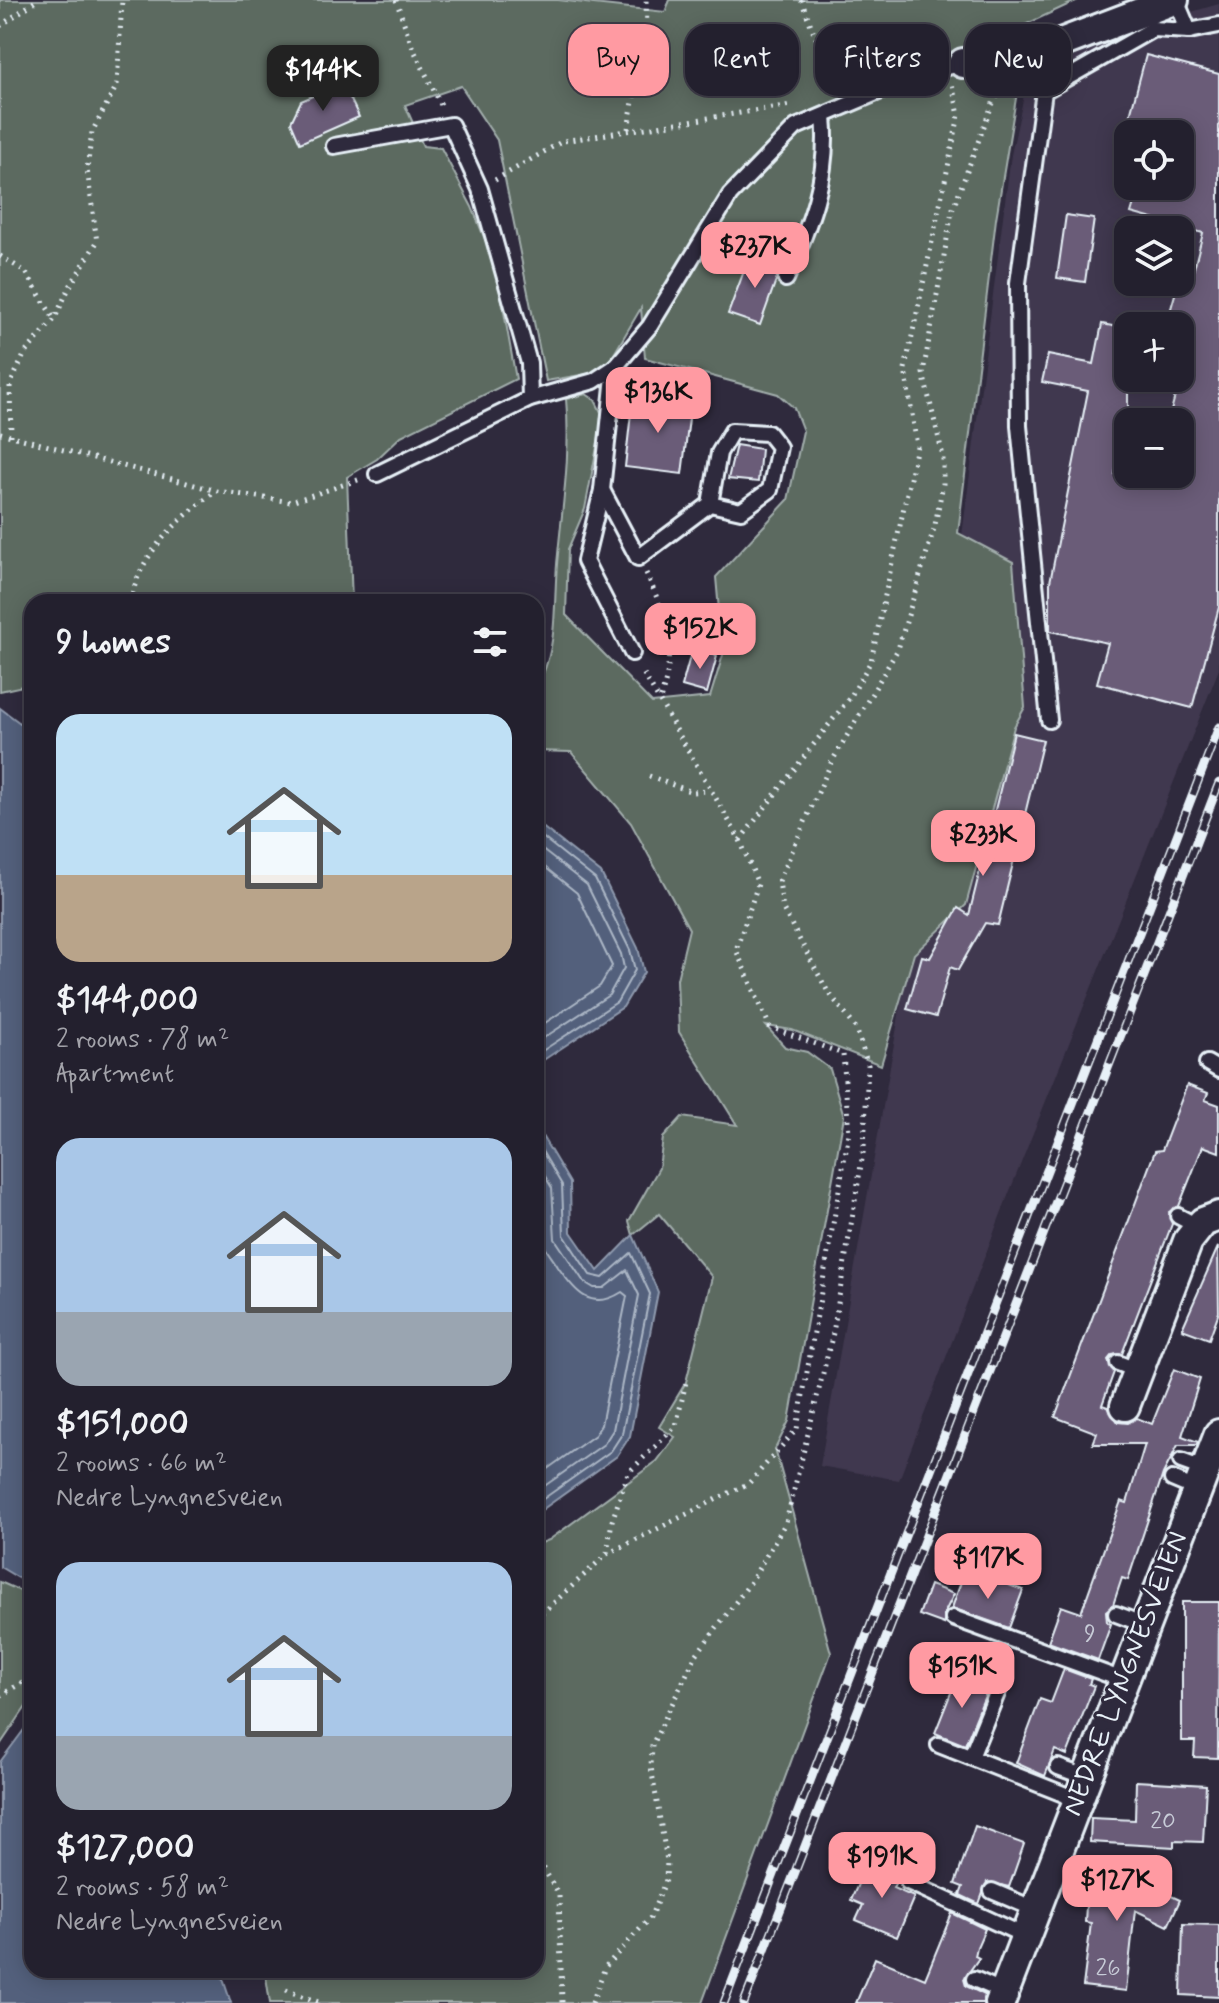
<!DOCTYPE html>
<meta charset="utf-8">
<style>
body{margin:0;font-family:Mynerve,sans-serif;background:#2b2836;color:#f1f3f6;height:100vh;display:flex;flex-direction:column;font-size:30px;white-space:nowrap}
*{box-sizing:border-box;margin:0}
p{font-size:26px;color:#a3a3aa}
.icon{flex:none;width:44px;height:44px;fill:none;stroke:currentColor;stroke-width:2;stroke-linecap:round;stroke-linejoin:round}
.map{position:relative;flex:1;overflow:hidden}
.details{position:absolute;left:24px;top:594px;width:520px;height:1384px;display:flex;flex-direction:column;background:#23202e;border-radius:24px;box-shadow:0 4px 20px #0003,0 0 0 2px #403e4a}
.details>*{flex:none}
.top-card{position:absolute;left:568px;top:24px;width:530px;height:72px;display:flex;gap:16px}
.buttons{position:absolute;left:1114px;top:120px;display:grid;gap:16px}
.buttons a{display:grid;place-items:center;width:80px;height:80px;border-radius:16px;background:#23202e;box-shadow:0 4px 20px #0003,0 0 0 2px #403e4a;font-size:40px}
.price{position:absolute;translate:-50% -68px;padding:0 18px;border-radius:16px;background:#ff9aa2;color:#111;font-size:26px;line-height:52px;filter:drop-shadow(0 2px 4px #0008)}
.price::after{content:'';position:absolute;left:50%;top:48px;width:24px;height:18px;margin-left:-12px;background:inherit;clip-path:polygon(0 0,100% 0,50% 100%)}
.price.current{background:#222;color:#fff}
ul{padding:0;list-style:none}
li{display:grid;align-content:center;gap:16px;height:424px;padding:0 32px}
li span{display:grid;place-items:center;height:248px;border-radius:24px;color:#555}
li>.icon{margin-inline-start:auto}
span .icon{width:144px;height:144px;fill:#fffc;stroke-width:1}
li b{font-size:34px}
h2{display:flex;justify-content:space-between;align-items:center;height:96px;padding:0 32px;font-size:34px}
.chip{padding:0 28px;border-radius:24px;background:#23202e;box-shadow:0 4px 20px #0003,0 0 0 2px #403e4a;font-size:28px;line-height:72px}
.chip.current{background:#ff9aa2;color:#111}
.map>svg:first-child{display:block}
.built{fill:#41394f;fill-rule:evenodd}
.green{fill:#5c6a61;stroke:#a2aeac;stroke-width:2}
.water{fill:#53607c;stroke:#8f9aae;stroke-width:2}
.lines{fill:none;stroke-linecap:round;stroke-linejoin:round}
.shore{stroke:#acb7c6;stroke-width:2}
.building{fill:#6a5c78;stroke:#e8f1f8;stroke-width:2}
.lane-casing{stroke:#e8f1f8;stroke-width:20}
.street-casing{stroke:#e8f1f8;stroke-width:34}
.path{stroke:#e8f1f8;stroke-width:5;stroke-dasharray:2 6;stroke-linecap:butt}
.lane{stroke:#2f2a3d;stroke-width:14}
.street{stroke:#2f2a3d;stroke-width:28}
.rail-casing{stroke:#e8f1f8;stroke-width:9}
.rail{stroke:#2f2a3d;stroke-width:6;stroke-dasharray:18;stroke-linecap:butt}
.labels{text-anchor:middle;dominant-baseline:central;stroke-width:6;stroke-linejoin:round;paint-order:stroke}
.number-label{font-size:24px;fill:#c8ccd8}
.street-label{font-size:28px;fill:#e8f1f8;stroke:#2f2a3d}
</style>
<div class="map">
<svg width="1219" height="2003" viewBox="0 0 1219 2003">
<rect width="100%" height="100%" fill="#2f2a3d"/>
<filter id="ink" filterUnits="userSpaceOnUse"><feTurbulence type="fractalNoise" baseFrequency=".0125" numOctaves="2"/><feDisplacementMap in="SourceGraphic" scale="16" xChannelSelector="R" yChannelSelector="G"/><feConvolveMatrix kernelMatrix="1 2 1 2 8 2 1 2 1" color-interpolation-filters="sRGB"/></filter>
<g filter="url(#ink)">
<!-- built -->
<path class="built" d="M1219 4V669L1009 1193 899 1480 820 1466 904 987 1011 155 1028 77 1150 24ZM1128 134H1180V186H1128ZM1128 230H1180V282H1128ZM1128 326H1180V378H1128ZM1128 422H1180V474H1128Z"/>
<!-- green -->
<g class="green">
<path d="M0 0H558L665 12 670 0H1078L1018 28 1021 68 996 219 958 533 1013 562 1025 707 1014 727 966 905 914 954 881 1065 792 1030 766 1026 785 1047 807 1052 830 1069 844 1116 789 1421 775 1449 831 1653 702 2003H270L265 1970H536V1545L549 1540 657 1461 675 1437 659 1427 686 1382 712 1277 659 1214 633 1235 629 1221 659 1168 663 1138 682 1117 737 1125 679 1032 677 979 689 929 631 823 571 752 536 751V676H542C559 639 553 595 558 554 563 501 571 452 566 399L586 394 595 400 603 416 585 509 568 549 566 615 652 703 710 697 723 655 716 577 788 500 803 431 794 408 778 394 645 358 641 308 604 371 546 381 497 140 461 86 405 105 423 146 441 148 472 207 496 267 516 379 401 436 377 459 347 477 352 602H32V684L0 691Z"/>
<polygon points="0,1582 32,1596 32,1698 0,1745"/>
</g>
<!-- water -->
<g class="water">
<polygon points="0,708 32,732 32,1586 0,1567"/>
<polygon points="536,822 601,873 638,948 644,972 623,1007 536,1065"/>
<polygon points="536,1126 570,1183 571,1232 598,1271 633,1235 658,1292 630,1436 617,1456 536,1514"/>
<polygon points="32,1719 32,1970 220,1970 231,2003 0,2003 0,1762"/>
</g>
<g class="lines">
<!-- shore -->
<g class="shore">
<polyline points="536,832 595,879 630,950 635,970 617,1002 536,1055"/>
<polyline points="536,845 587,885 621,954 624,968 609,995 536,1043"/>
<polyline points="536,860 577,893 612,966 600,986 536,1029"/>
<polyline points="536,1141 562,1185 564,1235 590,1275 603,1278 631,1253 650,1294 622,1434 611,1451 536,1504"/>
<polyline points="536,1161 552,1188 555,1239 584,1282 594,1288 604,1288 627,1270 639,1295 613,1430 604,1444 536,1492"/>
<path d="M536 1184C546 1201 538 1222 542 1240 545 1250 553 1258 558 1267 575 1292 591 1312 622 1292L627 1296 601 1425 595 1435 536 1477"/>
</g>
</g>
<!-- building -->
<g class="building">
<polygon points="1146,55 1219,74 1219,607 1192,708 1097,683 1108,643 1050,631 1050,582 1088,391 1042,382 1048,355 1094,364 1102,324 1128,329 1128,408 1115,474 1180,474 1180,422 1168,422 1191,337 1180,334 1180,326 1166,326 1180,277 1191,280 1203,233 1131,213 1139,186 1180,186 1180,134 1125,134"/>
<polygon points="343,83 359,117 300,143 291,122 301,101"/>
<polygon points="1066,215 1094,219 1085,282 1057,278"/>
<polygon points="750,255 781,266 760,325 728,314"/>
<polygon points="633,395 691,403 682,474 625,467"/>
<polygon points="736,445 761,449 758,482 728,479"/>
<polygon points="691,609 717,616 707,653 681,646"/>
<polygon points="692,649 717,656 707,693 682,686"/>
<polygon points="1014,733 1043,740 998,925 985,923 958,970 950,967 936,1017 907,1009 922,956 930,958 958,908 969,915"/>
<polygon points="1187,1085 1208,1093 1205,1100 1219,1105 1219,1152 1203,1146 1179,1206 1169,1212 1172,1224 1122,1354 1112,1355 1108,1360 1114,1372 1102,1405 1108,1407 1118,1422 1128,1423 1137,1418 1152,1424 1174,1369 1200,1379 1182,1436 1198,1442 1196,1445 1178,1445 1163,1474 1128,1580 1122,1578 1113,1605 1106,1611 1107,1622 1111,1624 1098,1660 1048,1642 1061,1606 1081,1613 1121,1501 1127,1503 1145,1444 1093,1444 1097,1433 1055,1417 1155,1151 1162,1150"/>
<polygon points="1218,1247 1219,1312 1209,1339 1182,1329"/>
<polygon points="971,1579 993,1586 995,1580 1023,1590 1009,1628 952,1608 961,1582"/>
<polygon points="930,1585 954,1594 944,1614 944,1624 919,1615"/>
<polygon points="1182,1602 1219,1602 1218,1758 1194,1757 1195,1741 1182,1741"/>
<polygon points="1064,1669 1091,1679 1089,1684 1094,1686 1067,1755 1055,1750 1045,1776 1016,1763 1040,1699 1051,1703"/>
<polygon points="958,1675 989,1686 965,1745 935,1733"/>
<polygon points="1136,1781 1206,1785 1203,1842 1174,1841 1174,1847 1090,1842 1091,1818 1135,1820"/>
<polygon points="975,1826 1024,1844 1009,1887 987,1882 979,1904 960,1895 963,1887 955,1884"/>
<polygon points="1089,1858 1180,1900 1168,1926 1135,1910 1126,1991 1083,1986 1091,1923 1085,1922"/>
<polygon points="876,1860 901,1871 893,1888 914,1897 897,1937 856,1920 863,1905 851,1900 862,1875 868,1878"/>
<polygon points="952,1913 985,1929 977,1947 975,1956 979,1958 964,1979 966,1986 985,1995 983,2003 856,2003 875,1958 925,1979"/>
<polygon points="1183,1924 1219,1925 1219,1997 1181,1995"/>
</g>
<g class="lines">
<defs>
<g id="lane">
<polyline points="1176,0 1189,31 1219,25"/>
<polyline points="334,146 451,125 480,189 529,363 530,399"/>
<path d="M786 279C810 225 830 176 824 117"/>
<polyline points="615,367 602,490 585,561 632,653"/>
<polyline points="377,474 530,399 594,381 615,367 650,326 730,195 796,127 921,74 963,63"/>
<polyline points="602,490 638,558 710,504 741,511 770,490 779,447 768,433 732,431 719,453 710,504"/>
<polyline points="1049,720 1019,426 1018,283 1044,91 1153,29 1189,31"/>
<polyline points="1207,1063 1219,1070"/>
<polyline points="1178,1216 1199,1227"/>
<polyline points="1118,1363 1139,1371"/>
<polyline points="1181,1461 1206,1470"/>
<polyline points="1172,1479 1198,1490"/>
<polyline points="1116,1614 1145,1625"/>
<polyline points="953,1618 1123,1680"/>
<polyline points="939,1745 1076,1799"/>
<polyline points="971,1757 1000,1686"/>
<polyline points="1058,1767 1085,1777"/>
<polyline points="908,1882 1027,1937"/>
<polyline points="992,1891 1037,1910"/>
<polyline points="974,1979 1004,1992"/>
</g>
<g id="street">
<polyline points="963,63 1037,52 1174,0"/>
<polyline points="1125,1406 1188,1241 1203,1222 1219,1216"/>
<polyline points="1000,2003 1219,1434"/>
</g>
</defs>
<!-- lane casing -->
<use href="#lane" class="lane-casing"/>
<!-- street casing -->
<use href="#street" class="street-casing"/>
<!-- path -->
<g class="path">
<polyline points="396,0 412,46 443,109"/>
<polyline points="801,0 835,86"/>
<polyline points="0,26 37,0"/>
<polyline points="628,129 647,26 646,0"/>
<polyline points="495,180 563,141 791,105"/>
<polyline points="0,256 26,272 54,319"/>
<polyline points="0,433 217,491 291,502 361,479"/>
<polyline points="11,436 10,385 25,353 54,320 69,288 97,242 87,169 92,132 117,85 122,0"/>
<path d="M646 573C667 617 677 652 660 700"/>
<path d="M131 602C138 554 179 519 216 491"/>
<polyline points="649,776 692,792 710,791"/>
<polyline points="740,840 851,696 871,661 917,446 905,369 959,115 952,84"/>
<polyline points="607,1553 612,1521 628,1473 676,1426 686,1382"/>
<polyline points="536,1619 607,1554 749,1483 797,1429 849,1133 843,1054 770,1027 736,950 758,884 740,840 641,669"/>
<polyline points="0,1696 32,1676"/>
<polyline points="536,1854 559,1896 562,2003"/>
<polyline points="286,1990 321,2003"/>
<polyline points="592,2003 605,1967 650,1918 666,1880 667,1861 651,1767 652,1745 696,1655 750,1583 786,1522 833,1333 864,1147 868,1065 856,1028 827,990 783,909 779,881 831,763 898,649 935,525 943,484 943,456 923,373 952,211 992,105 1004,84"/>
</g>
<!-- lane -->
<use href="#lane" class="lane"/>
<!-- street -->
<use href="#street" class="street"/>
<defs>
<g id="rail">
<polyline points="724,2003 1219,727"/>
<polyline points="744,2003 1219,783"/>
</g>
</defs>
<!-- rail casing -->
<use href="#rail" class="rail-casing"/>
<!-- rail -->
<use href="#rail" class="rail"/>
</g>
</g>
<g class="labels">
<!-- number labels -->
<g class="number-label">
<text x="1090" y="1634">9</text>
<text x="1163" y="1821">20</text>
<text x="1108" y="1968">26</text>
</g>
<!-- street labels -->
<g class="street-label">
<text transform="translate(1126 1674) rotate(-69)">NEDRE LYNGNESVEIEN</text>
</g>
</g>
</svg>
<div class="buttons">
<a><svg class="icon" aria-label="locate" viewBox="0 0 24 24"><circle cx="12" cy="12" r="6"/><path d="M12 2v4M12 18v4M2 12h4M18 12h4"/></svg></a>
<a><svg class="icon" aria-label="layers" viewBox="0 0 24 24"><path d="M12 4l9 5-9 5-9-5zM3 14l9 5 9-5"/></svg></a>
<a>+</a>
<a>−</a>
</div>
<b class="price current" style="left:323px;top:113px">$144K</b>
<b class="price" style="left:755px;top:290px">$237K</b>
<b class="price" style="left:658px;top:435px">$136K</b>
<b class="price" style="left:700px;top:671px">$152K</b>
<b class="price" style="left:983px;top:878px">$233K</b>
<b class="price" style="left:988px;top:1601px">$117K</b>
<b class="price" style="left:962px;top:1710px">$151K</b>
<b class="price" style="left:882px;top:1900px">$191K</b>
<b class="price" style="left:1117px;top:1923px">$127K</b>
<div class="top-card">
<a class="chip current">Buy</a>
<a class="chip">Rent</a>
<a class="chip">Filters</a>
<a class="chip">New</a>
</div>
<section class="details">
<h2>9 homes<svg class="icon" aria-label="filters" viewBox="0 0 24 24"><path d="M4 7h16M4 17h16"/><circle cx="9" cy="7" r="2"/><circle cx="15" cy="17" r="2"/></svg></h2>
<ul>
<li><span style="background:linear-gradient(#bfe0f5 65%,#b9a48a 0)"><svg class="icon" aria-label="home" viewBox="0 0 24 24"><path d="M3 11l9-7 9 7M6 9v11h12V9"/></svg></span><div><b>$144,000</b><p>2 rooms · 78 m²</p><p>Apartment</p></div></li>
<li><span style="background:linear-gradient(#a9c7e8 70%,#9aa5b1 0)"><svg class="icon" aria-label="home" viewBox="0 0 24 24"><path d="M3 11l9-7 9 7M6 9v11h12V9"/></svg></span><div><b>$151,000</b><p>2 rooms · 66 m²</p><p>Nedre Lyngnesveien</p></div></li>
<li><span style="background:linear-gradient(#a9c7e8 70%,#9aa5b1 0)"><svg class="icon" aria-label="home" viewBox="0 0 24 24"><path d="M3 11l9-7 9 7M6 9v11h12V9"/></svg></span><div><b>$127,000</b><p>2 rooms · 58 m²</p><p>Nedre Lyngnesveien</p></div></li>
</ul>
</section>
</div>
